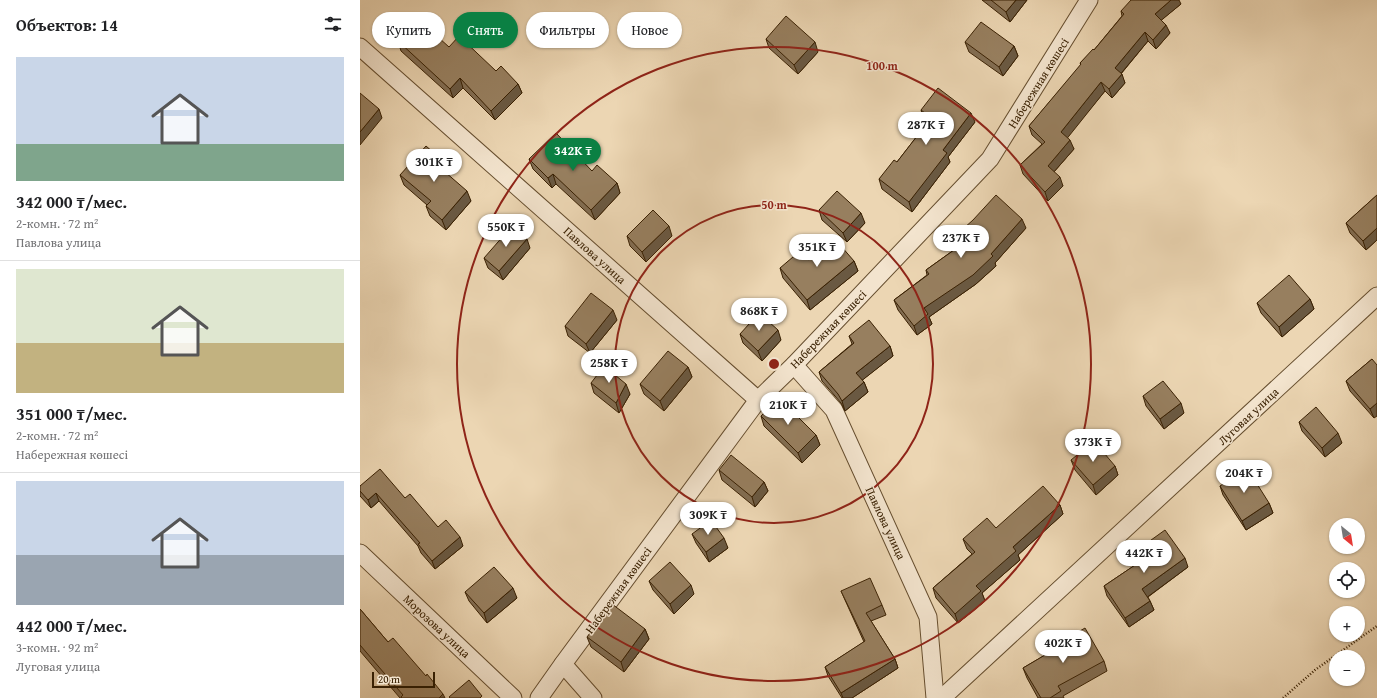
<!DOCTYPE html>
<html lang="ru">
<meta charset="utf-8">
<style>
body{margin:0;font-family:"Gentium Book Plus",serif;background:#f6f6f6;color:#202124;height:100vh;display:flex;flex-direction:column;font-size:15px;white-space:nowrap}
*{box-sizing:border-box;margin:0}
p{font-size:13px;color:#757577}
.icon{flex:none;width:22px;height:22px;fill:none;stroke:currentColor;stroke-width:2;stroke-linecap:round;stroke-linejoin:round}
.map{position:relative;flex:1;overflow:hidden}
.drawer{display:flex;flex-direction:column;background:#fff;width:360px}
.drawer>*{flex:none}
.hud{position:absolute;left:12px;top:12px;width:380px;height:36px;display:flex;gap:8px}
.needle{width:26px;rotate:150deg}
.tools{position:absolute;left:969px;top:518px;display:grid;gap:8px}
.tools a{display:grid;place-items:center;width:36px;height:36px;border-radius:50%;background:#fff;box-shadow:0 1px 3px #0004;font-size:20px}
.scale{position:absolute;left:12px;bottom:10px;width:63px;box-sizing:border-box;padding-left:4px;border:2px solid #3a2103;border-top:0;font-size:11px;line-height:14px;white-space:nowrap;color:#3a2103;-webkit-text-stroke:3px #f3e4ce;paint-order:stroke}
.price{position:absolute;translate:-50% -34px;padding:0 9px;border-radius:14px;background:#fff;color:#222;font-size:13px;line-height:26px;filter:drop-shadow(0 1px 2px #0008)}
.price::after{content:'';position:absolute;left:50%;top:24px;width:12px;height:9px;margin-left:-6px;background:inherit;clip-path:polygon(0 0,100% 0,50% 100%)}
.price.selected{background:#0b8043;color:#fff}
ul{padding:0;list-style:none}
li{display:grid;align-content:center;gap:8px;height:212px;padding:0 16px}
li+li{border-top:1px solid #e0e0e0}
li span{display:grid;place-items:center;height:124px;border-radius:0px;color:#555}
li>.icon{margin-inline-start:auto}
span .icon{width:72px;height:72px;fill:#fffc;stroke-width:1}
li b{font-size:17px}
h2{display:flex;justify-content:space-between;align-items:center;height:48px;padding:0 16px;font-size:17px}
.chip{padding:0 14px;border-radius:18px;background:#fff;box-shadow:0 1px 3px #0004;font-size:14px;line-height:36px}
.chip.selected{background:#0b8043;color:#fff}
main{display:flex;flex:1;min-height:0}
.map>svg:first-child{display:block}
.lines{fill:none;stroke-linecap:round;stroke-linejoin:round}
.street-casing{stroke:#664e2f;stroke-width:19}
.path{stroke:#3a2103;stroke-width:2.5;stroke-dasharray:1 2;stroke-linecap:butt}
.street{stroke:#f3e4ce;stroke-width:17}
.wall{fill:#826d52;stroke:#3a2103}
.shaded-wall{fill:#6a5942;stroke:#3a2103}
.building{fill:#977f5f;stroke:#3a2103}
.ring{fill:none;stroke:#8f2418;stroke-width:2}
.labels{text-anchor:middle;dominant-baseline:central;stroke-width:3;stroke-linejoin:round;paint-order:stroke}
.street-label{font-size:12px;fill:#3a2103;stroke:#f3e4ce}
.centre{fill:#8f2418;stroke:#f3e4ce;stroke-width:2}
.ring-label{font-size:12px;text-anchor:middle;font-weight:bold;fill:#8f2418;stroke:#f3e4ce;stroke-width:3;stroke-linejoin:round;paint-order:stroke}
</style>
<main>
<section class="drawer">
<h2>Объектов: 14<svg class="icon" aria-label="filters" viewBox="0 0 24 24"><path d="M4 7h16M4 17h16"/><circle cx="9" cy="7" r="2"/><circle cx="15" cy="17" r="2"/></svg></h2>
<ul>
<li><span style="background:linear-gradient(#c9d6e8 70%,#7fa58c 0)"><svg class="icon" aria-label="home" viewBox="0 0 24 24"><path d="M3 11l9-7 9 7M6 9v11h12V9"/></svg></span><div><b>342 000 ₸/мес.</b><p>2-комн. · 72 m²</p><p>Павлова улица</p></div></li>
<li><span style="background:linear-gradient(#dfe7d0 60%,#c2b280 0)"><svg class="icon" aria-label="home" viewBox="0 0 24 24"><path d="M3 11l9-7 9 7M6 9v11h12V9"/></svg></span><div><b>351 000 ₸/мес.</b><p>2-комн. · 72 m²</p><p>Набережная көшесі</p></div></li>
<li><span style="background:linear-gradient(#c9d6e8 60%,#9aa5b1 0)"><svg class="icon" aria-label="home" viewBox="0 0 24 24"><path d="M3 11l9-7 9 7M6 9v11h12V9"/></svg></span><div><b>442 000 ₸/мес.</b><p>3-комн. · 92 m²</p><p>Луговая улица</p></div></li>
</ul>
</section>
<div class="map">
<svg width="1017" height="698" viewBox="0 0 1017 698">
<rect width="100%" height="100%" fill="#ecd6b3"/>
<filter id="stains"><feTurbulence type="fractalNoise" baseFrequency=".005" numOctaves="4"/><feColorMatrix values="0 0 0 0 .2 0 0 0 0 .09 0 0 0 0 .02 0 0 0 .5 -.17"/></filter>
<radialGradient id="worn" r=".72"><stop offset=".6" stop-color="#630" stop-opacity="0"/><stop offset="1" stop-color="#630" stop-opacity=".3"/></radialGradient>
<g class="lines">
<defs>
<g id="street">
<polyline points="0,47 398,400"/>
<polyline points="434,365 474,410 568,617 575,698"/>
<polyline points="0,553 153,698"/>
<polyline points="203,664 233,698"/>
<polyline points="179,698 203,664 398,400 434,365 630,159 729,0"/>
<polyline points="582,698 1017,296"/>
</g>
</defs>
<!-- street casing -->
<use href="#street" class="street-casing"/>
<!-- path -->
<polyline class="path" points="923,698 955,670 1017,626"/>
<!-- street -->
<use href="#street" class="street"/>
</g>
<!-- wall -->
<g class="wall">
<polygon points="622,0 667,0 650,22"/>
<polygon points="821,4 801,20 810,33 796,49 788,41 761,74 765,83 752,98 745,91 707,137 714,149 694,172 703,186 688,201 663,174 660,165 682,144 672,135 669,126 721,65 720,63 734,50 762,16 761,11"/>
<polygon points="406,39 458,52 438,74 409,48"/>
<polygon points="38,41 89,47 136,71 158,84 162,93 135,120 103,88 93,98 41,51"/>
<polygon points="605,42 654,46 658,56 643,76 609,52"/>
<polygon points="561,110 615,122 588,157 590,162 552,212 522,189 519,179 537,162 568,122 564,120"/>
<polygon points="169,159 232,171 257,183 260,193 235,220 196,184 192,188 173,169"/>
<polygon points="85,169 84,171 111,201 86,230 70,216 66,206 67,205 44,185 40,175"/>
<polygon points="1017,195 1017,240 1006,250 990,233 986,223"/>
<polygon points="459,210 505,223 487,242 462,220"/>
<polygon points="666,228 635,263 636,266 616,284 569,317 572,324 557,335 538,310 534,300 567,275 566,270 598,247 594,237"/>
<polygon points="267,236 312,236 286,262 270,246"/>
<polygon points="170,248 143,280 128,268 124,258"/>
<polygon points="448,260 494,261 498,271 450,310 423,278 420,268"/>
<polygon points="950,299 954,309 922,337 901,313 897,303"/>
<polygon points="257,320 230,353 208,336 205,326"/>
<polygon points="380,334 421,340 402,361 383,343"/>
<polygon points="489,336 530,346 533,356 502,380 504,382 508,392 485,411 481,403 462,381 459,372 492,344"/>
<polygon points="1012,359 1014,418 990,391 986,381"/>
<polygon points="328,367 332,377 304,411 284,394 280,384"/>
<polygon points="231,383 270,394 259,413 234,393"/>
<polygon points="783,396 824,413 804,429 786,406"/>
<polygon points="401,416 456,435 460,445 442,463 404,426"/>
<polygon points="939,422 982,443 965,457 942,431"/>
<polygon points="711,460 755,466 758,475 736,495 715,470"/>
<polygon points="359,470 404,482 408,491 395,507 362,480"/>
<polygon points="0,486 45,498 78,527 103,546 75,569 61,553 58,546 19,501 11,508 0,496"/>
<polygon points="860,486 909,503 913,513 886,530 863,495"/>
<polygon points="700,505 703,514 658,555 660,560 622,593 625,601 598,623 576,598 573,588 612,554 607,549 603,539 636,528"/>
<polygon points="332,534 368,548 349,562 336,543"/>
<polygon points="780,548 828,567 788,597 790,601 794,610 769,627 747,596 744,586 784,559"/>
<polygon points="289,581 334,594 314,614 293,590"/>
<polygon points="481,591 522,605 526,615 511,621 535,659 538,668 492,698 482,698 468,676 465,667 504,642 485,600"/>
<polygon points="105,592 157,598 127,623 109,601"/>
<polygon points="0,609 28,642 85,698 40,698 0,651"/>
<polygon points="285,629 289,639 264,672 231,647 227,637"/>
<polygon points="701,642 744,661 747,671 703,696 704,698 678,698 667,678 663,668 702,645"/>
</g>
<!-- shaded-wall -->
<g class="shaded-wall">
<polygon points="656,0 667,0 650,22 646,12"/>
<polygon points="811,0 819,0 821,4 798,23 795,14"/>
<polygon points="806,25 810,33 796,49 793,40"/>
<polygon points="785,32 788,41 758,77 755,68"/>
<polygon points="455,42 458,52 438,74 434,65"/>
<polygon points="654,46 658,56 643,76 639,67"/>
<polygon points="762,74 765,83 752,98 749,89"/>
<polygon points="100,78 103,88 93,98 90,89"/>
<polygon points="741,82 745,91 705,141 701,132"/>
<polygon points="158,84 162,93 135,120 131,111"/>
<polygon points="19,109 22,118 0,145 0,132"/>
<polygon points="611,113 615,122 588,157 590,162 552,212 549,202 583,150"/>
<polygon points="710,140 714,149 692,174 688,166"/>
<polygon points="82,160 85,169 81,175 77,165"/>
<polygon points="193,174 196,184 192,188 188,178"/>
<polygon points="700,177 703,186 688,201 685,192"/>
<polygon points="257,183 260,193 235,220 231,210"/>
<polygon points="107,191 111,201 86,230 82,220"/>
<polygon points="501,213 505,223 487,242 483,233"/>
<polygon points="662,219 666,228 635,263 636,266 616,284 569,317 572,324 557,335 554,326 564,308 631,254"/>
<polygon points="309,226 312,236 286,262 282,252"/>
<polygon points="1017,228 1017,240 1006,250 1003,241"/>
<polygon points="167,239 170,248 143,280 139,271"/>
<polygon points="494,261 498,271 450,310 447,300"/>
<polygon points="950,299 954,309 922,337 919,327"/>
<polygon points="253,310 257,320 230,353 226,344"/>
<polygon points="418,330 421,340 402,361 398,351"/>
<polygon points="530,346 533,356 500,382 496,373"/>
<polygon points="328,367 332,377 304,411 300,401"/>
<polygon points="504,382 508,392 485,411 482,401"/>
<polygon points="266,384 270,394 259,413 256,403"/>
<polygon points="821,403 824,413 804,429 800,419"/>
<polygon points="1017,403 1017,416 1014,418 1010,409"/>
<polygon points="978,433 982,443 965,457 962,448"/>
<polygon points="456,435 460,445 442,463 438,453"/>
<polygon points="755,466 758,475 736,495 733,485"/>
<polygon points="404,482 408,491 395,507 392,497"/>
<polygon points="16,493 19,501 11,508 8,500"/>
<polygon points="909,503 913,513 886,530 882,521"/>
<polygon points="700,505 703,514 658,555 660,560 622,593 625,601 598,623 595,614 616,586 653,547"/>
<polygon points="100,537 103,546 75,569 72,561"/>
<polygon points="364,538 368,548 349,562 346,552"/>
<polygon points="825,558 828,567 786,598 782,589"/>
<polygon points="331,585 334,594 314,614 310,604"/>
<polygon points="153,588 157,598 127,623 124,613"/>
<polygon points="790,601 794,610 769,627 765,618"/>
<polygon points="285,629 289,639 264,672 261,662"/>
<polygon points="535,659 538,668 492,698 483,698 481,693"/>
<polygon points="83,694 85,698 79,698"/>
</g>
<!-- building -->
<g class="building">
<polygon points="631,0 656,0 646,12"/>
<polygon points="771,0 811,0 795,14 806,25 793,40 785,32 755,68 762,74 749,89 741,82 701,132 710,140 688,166 700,177 685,192 660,165 685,142 669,126 721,64 720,63 733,49 734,50 764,14 761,11"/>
<polygon points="426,16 455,42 434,65 406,39"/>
<polygon points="58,19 89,47 99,36 136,71 141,66 158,84 131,111 100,78 90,89 38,41"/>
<polygon points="621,22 654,46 639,67 605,42"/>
<polygon points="578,88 611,113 583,150 587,153 549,202 519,179 534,160 537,162 571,118 561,110"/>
<polygon points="0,93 19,109 0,132"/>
<polygon points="196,133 232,171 237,165 257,183 231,210 193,174 188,178 169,159"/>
<polygon points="66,146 82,160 77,165 107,191 82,220 66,206 71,201 40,175"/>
<polygon points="477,191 501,213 483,233 459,210"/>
<polygon points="636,195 662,219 631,254 633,256 613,275 564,308 568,314 554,326 534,300 569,274 566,270 601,245 594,237 613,220"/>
<polygon points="1017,195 1017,228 1003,241 986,223"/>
<polygon points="293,210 309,226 282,252 267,236"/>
<polygon points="152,226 167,239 139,271 124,258"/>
<polygon points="474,238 494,261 447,300 420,268 440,251 448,260"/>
<polygon points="929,275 950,299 919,327 897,303"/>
<polygon points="231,293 253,310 226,344 205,326"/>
<polygon points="399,313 418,330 398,351 380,334"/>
<polygon points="509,320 530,346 496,373 504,382 482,401 478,394 459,372 494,343 489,336"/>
<polygon points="308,351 328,367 300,401 280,384"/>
<polygon points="1012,359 1017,365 1017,403 1010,409 986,381"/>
<polygon points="244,366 266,384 256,403 231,383"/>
<polygon points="803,381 821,403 800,419 783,396"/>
<polygon points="419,398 456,435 438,453 401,416"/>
<polygon points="956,407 978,433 962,448 939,422"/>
<polygon points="734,441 755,466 733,485 711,460"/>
<polygon points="371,455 404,482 392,497 359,470"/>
<polygon points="887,468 909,503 882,521 860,486"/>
<polygon points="20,469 45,498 50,494 78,527 86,520 100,537 72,561 58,544 60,543 16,493 8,500 0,491 0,486"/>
<polygon points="683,486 700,505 653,547 656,551 616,586 621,591 595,614 573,588 615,552 603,539 627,518 636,528"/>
<polygon points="351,520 364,538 346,552 332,534"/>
<polygon points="805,530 825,558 782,589 790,601 765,618 744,586 787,557 780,548"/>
<polygon points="310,562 331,585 310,604 289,581"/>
<polygon points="134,567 153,588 124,613 105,592"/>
<polygon points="510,578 522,605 506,613 535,659 481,693 465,667 505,641 481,591"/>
<polygon points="252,604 285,629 261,662 227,637"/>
<polygon points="0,609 28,642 33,638 66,676 67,674 83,694 79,698 42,698 41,697 43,695 0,645"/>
<polygon points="725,628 744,661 698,686 701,691 690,698 681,698 663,668 702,645 701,642"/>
<polygon points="109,680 122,696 120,698 90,698 89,697"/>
</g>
<!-- distance rings -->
<g class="ring">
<circle cx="414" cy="364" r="159"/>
<circle cx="414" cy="364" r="317"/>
</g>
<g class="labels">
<!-- street labels -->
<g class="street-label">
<text transform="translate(678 83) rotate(-58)">Набережная көшесі</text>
<text transform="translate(235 255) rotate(42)">Павлова улица</text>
<text transform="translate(468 329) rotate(-46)">Набережная көшесі</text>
<text transform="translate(888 416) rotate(-43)">Луговая улица</text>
<text transform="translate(526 523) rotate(65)">Павлова улица</text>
<text transform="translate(258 590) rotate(-54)">Набережная көшесі</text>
<text transform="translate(77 626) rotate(43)">Морозова улица</text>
</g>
</g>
<circle cx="414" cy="364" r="6" class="centre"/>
<g class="ring-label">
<text x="522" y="70">100 m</text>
<text x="414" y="209">50 m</text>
</g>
<rect width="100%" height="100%" filter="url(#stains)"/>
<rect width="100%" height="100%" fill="url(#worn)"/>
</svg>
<div class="tools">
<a><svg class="needle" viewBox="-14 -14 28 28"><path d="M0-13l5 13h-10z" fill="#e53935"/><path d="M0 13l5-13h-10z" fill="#757577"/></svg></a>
<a><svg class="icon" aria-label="locate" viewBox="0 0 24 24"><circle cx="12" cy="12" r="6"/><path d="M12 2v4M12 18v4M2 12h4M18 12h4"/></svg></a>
<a>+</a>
<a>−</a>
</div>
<div class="scale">20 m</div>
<b class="price" style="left:566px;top:146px">287K ₸</b>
<b class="price selected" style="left:213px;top:172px">342K ₸</b>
<b class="price" style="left:74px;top:183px">301K ₸</b>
<b class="price" style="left:146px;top:248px">550K ₸</b>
<b class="price" style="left:601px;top:259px">237K ₸</b>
<b class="price" style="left:457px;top:268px">351K ₸</b>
<b class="price" style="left:399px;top:332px">868K ₸</b>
<b class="price" style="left:249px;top:384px">258K ₸</b>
<b class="price" style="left:428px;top:426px">210K ₸</b>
<b class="price" style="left:733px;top:463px">373K ₸</b>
<b class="price" style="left:884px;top:494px">204K ₸</b>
<b class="price" style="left:348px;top:536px">309K ₸</b>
<b class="price" style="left:784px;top:574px">442K ₸</b>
<b class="price" style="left:703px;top:664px">402K ₸</b>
<div class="hud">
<a class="chip">Купить</a>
<a class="chip selected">Снять</a>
<a class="chip">Фильтры</a>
<a class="chip">Новое</a>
</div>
</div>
</main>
